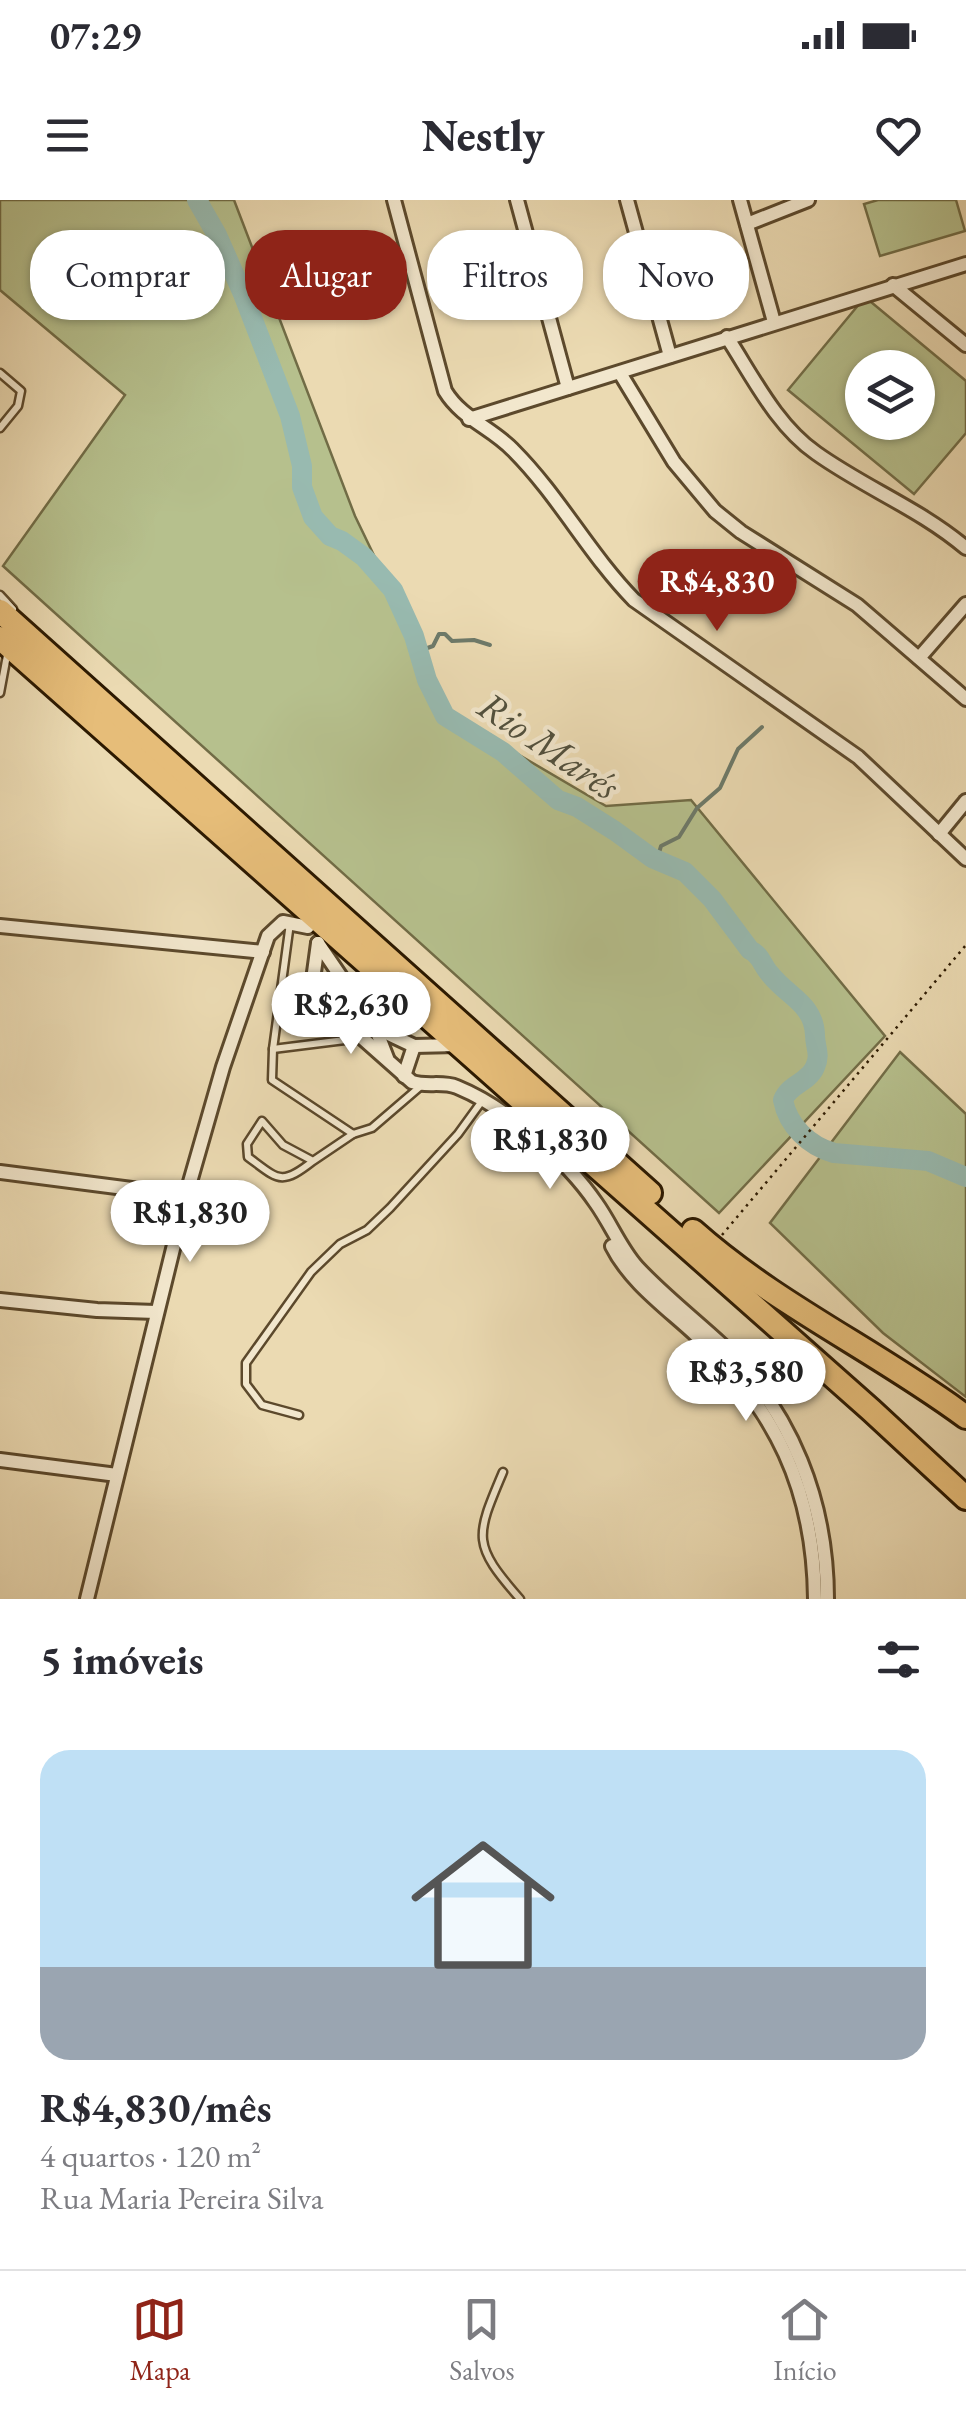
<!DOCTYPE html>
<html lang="pt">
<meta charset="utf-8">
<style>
body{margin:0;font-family:"EB Garamond",serif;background:#f7f7f7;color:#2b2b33;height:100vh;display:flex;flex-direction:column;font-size:38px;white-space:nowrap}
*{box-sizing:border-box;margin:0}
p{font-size:32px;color:#7c7c81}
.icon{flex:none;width:55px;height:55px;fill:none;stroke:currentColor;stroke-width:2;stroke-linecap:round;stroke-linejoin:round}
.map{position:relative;height:1399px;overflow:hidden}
.side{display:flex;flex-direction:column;background:#fff;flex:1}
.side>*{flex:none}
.guide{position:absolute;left:30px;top:30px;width:908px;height:90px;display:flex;gap:20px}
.fabs{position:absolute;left:845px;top:150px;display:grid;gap:20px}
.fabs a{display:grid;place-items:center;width:90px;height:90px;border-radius:50%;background:#fff;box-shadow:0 2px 8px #0004;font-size:50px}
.price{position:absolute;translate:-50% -85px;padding:0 22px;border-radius:35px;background:#fff;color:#222;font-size:32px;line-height:65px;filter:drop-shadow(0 2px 5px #0008)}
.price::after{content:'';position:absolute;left:50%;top:60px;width:30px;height:22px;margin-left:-15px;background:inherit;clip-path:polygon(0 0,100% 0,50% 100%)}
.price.active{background:#8f2418;color:#fff}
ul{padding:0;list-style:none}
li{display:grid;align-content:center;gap:20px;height:530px;padding:0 40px}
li+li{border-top:2px solid #e1e1e2}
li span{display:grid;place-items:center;height:310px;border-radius:30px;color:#555}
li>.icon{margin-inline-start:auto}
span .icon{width:180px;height:180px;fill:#fffc;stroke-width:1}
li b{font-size:42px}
h2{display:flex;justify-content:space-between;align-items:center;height:120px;padding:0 40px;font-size:42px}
.chip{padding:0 35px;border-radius:40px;background:#fff;box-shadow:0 2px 8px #0004;font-size:35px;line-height:90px}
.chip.active{background:#8f2418;color:#fff}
.status{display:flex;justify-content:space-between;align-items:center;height:70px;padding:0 50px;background:#fff;direction:ltr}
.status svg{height:28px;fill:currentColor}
header{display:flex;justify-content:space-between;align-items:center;height:130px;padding:0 40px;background:#fff;font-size:45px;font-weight:800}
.menu{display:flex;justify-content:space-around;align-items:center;height:140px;border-top:2px solid #e1e1e2;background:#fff;font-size:28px;color:#7c7c81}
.menu a{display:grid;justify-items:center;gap:5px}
.menu .active{color:#8f2418}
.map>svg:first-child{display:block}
.green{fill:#b6c08d;stroke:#716c46;stroke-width:2.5;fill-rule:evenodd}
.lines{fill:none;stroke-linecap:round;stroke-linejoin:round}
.stream{stroke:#6d7a6a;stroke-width:4}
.river{stroke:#98bab0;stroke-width:20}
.service-casing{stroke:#5c492c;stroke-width:11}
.minor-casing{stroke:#5c492c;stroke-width:18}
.trunk-casing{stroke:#2c1900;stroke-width:28}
.path{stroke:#2c1900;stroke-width:2.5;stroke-dasharray:2.5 5;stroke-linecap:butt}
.service{stroke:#f2e7cd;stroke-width:6}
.minor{stroke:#f2e7cd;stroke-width:12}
.trunk{stroke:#e6bd79;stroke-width:22}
.labels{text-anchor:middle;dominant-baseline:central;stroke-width:9;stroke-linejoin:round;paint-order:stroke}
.water-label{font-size:40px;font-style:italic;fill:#52513e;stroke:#f2e7cd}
</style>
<div class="status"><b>07:29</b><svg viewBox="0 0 49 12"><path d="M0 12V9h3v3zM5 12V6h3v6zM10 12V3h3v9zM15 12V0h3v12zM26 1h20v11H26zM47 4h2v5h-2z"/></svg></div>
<header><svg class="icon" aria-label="menu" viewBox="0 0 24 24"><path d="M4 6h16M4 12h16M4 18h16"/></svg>Nestly<svg class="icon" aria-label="heart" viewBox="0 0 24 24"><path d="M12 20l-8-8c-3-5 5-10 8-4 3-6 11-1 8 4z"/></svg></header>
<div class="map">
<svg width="966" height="1399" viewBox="0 0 966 1399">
<rect width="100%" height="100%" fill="#ebdab2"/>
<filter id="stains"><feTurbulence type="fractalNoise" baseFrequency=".002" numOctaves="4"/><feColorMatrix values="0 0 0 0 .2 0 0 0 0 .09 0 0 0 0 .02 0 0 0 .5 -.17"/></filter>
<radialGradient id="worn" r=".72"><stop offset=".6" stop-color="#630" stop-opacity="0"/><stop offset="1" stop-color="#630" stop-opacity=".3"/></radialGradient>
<!-- green -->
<g class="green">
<polygon points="0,0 234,0 355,316 451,515 606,606 691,600 885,836 719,1013 3,366 125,195 0,90"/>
<polygon points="878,0 956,0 965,31 880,56 864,4"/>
<path d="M865 97 966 181V233L914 294 788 190ZM862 168H918V222H862Z"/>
<polygon points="900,852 966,914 966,1197 883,1133 770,1023"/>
</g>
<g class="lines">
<!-- stream -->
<g class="stream">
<polyline points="419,451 433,446 439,434 445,434 452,441 474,440 490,445"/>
<polyline points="657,660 661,646 679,637 697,608 720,588 738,549 762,527"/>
</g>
<!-- river -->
<path class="river" d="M197 0 217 35 243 94 290 216 302 266V287L313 317 330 336 342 341 364 357 393 390 414 436 427 480 445 516 503 552 558 600 577 607 615 631 652 658 685 672 712 699 750 750C761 755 762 765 770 774 788 797 814 804 815 835 815 848 821 854 815 867 808 883 789 884 783 900 788 926 809 946 834 953L928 961 966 977"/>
<defs>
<g id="service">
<polyline points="0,173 21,191 18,206 0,228"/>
<polyline points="0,395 13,409"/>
<polyline points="0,493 8,450"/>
<polyline points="290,723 273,849 272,880 353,934 372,928 422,885"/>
<polyline points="273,849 361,838"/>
<path d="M313 961C281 986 279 980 248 957L247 944 262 921 283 945 313 961 353 934"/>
<polyline points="299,1215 262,1205 246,1184 246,1163 311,1072 340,1044 367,1030 390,1008 458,934 482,901"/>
<path d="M503 1272C475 1338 472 1344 520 1399"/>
</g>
<g id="minor">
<path d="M394 0 445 191C462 219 491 227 513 250 559 296 589 354 634 400L858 557 966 659"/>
<polyline points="517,0 568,188"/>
<polyline points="627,0 670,156"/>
<polyline points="740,0 774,122"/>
<polyline points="747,24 808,0"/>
<polyline points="893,85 966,145"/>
<path d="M727 137C753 177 776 225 816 253 865 288 920 309 966 348"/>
<polyline points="620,173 674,262 715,311 741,332 857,405 966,499"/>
<polyline points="469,219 966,64"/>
<polyline points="919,458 966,404"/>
<polyline points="939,634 966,601"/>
<polyline points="0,726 263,752"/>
<path d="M318 743 312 787 325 805 412 882C427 887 442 881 457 887 506 907 566 959 596 1003 611 1024 620 1048 637 1067 663 1095 694 1119 722 1145 792 1212 827 1302 827 1399"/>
<polyline points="318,743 375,827 387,858"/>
<polyline points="376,828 414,846 457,845"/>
<polyline points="404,876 414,846"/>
<polyline points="0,972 186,996"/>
<path d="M612 1046C630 1082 667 1108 696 1135 776 1209 814 1290 815 1399"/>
<polyline points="0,1100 97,1110 156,1112"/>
<polyline points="0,1260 117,1275"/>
<polyline points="87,1399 186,996 223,867 268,736 283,722 308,727"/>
</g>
<g id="trunk">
<polyline points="0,411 650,993"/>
<polyline points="0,438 871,1210 966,1298"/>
<path d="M693 1031C776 1105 877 1151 966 1217"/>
</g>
</defs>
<!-- service casing -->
<use href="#service" class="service-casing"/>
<!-- minor casing -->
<use href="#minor" class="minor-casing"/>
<!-- trunk casing -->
<use href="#trunk" class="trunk-casing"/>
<!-- path -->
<polyline class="path" points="722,1035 966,745"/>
<!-- service -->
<use href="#service" class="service"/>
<!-- minor -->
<use href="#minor" class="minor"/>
<!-- trunk -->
<use href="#trunk" class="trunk"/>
</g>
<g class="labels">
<!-- water labels -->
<g class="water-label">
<text transform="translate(549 545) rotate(34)">Rio Marés</text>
</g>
</g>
<rect width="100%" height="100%" filter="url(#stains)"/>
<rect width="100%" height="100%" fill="url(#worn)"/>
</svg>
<div class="fabs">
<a><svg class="icon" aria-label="layers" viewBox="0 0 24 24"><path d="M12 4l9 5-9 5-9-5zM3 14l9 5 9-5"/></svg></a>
</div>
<b class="price active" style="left:717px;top:434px">R$4,830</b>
<b class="price" style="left:351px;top:857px">R$2,630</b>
<b class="price" style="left:550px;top:992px">R$1,830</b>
<b class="price" style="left:190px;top:1065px">R$1,830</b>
<b class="price" style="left:746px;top:1224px">R$3,580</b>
<div class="guide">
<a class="chip">Comprar</a>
<a class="chip active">Alugar</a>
<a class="chip">Filtros</a>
<a class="chip">Novo</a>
</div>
</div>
<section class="side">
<h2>5 imóveis<svg class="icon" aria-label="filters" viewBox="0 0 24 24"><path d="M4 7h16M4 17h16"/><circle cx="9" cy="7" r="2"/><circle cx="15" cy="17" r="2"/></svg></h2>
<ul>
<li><span style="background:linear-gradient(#bfe0f5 70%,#9aa5b1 0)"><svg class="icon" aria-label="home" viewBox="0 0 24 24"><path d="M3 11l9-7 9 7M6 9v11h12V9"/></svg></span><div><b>R$4,830/mês</b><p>4 quartos · 120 m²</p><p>Rua Maria Pereira Silva</p></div></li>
</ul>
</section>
<nav class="menu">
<a class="active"><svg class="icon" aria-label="map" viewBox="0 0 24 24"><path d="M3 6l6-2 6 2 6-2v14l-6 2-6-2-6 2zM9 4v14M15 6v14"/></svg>Mapa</a>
<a><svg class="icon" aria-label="saved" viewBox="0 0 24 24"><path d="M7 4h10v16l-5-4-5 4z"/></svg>Salvos</a>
<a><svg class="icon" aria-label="home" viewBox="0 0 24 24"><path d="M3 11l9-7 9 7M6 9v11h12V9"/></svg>Início</a>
</nav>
